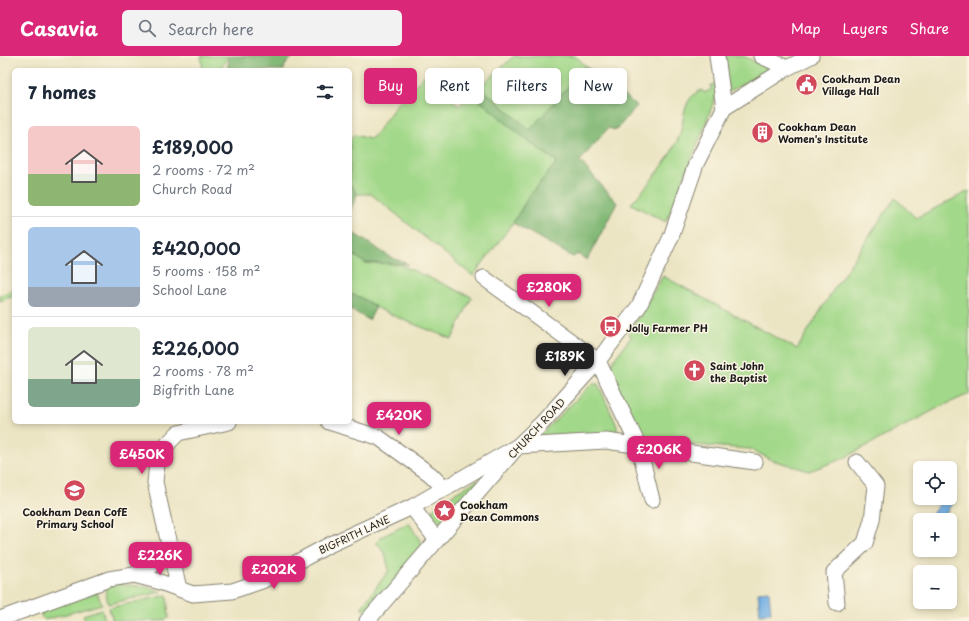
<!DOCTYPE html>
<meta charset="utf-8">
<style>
body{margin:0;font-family:"Playpen Sans",sans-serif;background:#f2f2f3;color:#1f2937;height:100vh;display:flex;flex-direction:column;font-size:15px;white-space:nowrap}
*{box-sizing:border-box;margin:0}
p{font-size:13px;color:#747a83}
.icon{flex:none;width:22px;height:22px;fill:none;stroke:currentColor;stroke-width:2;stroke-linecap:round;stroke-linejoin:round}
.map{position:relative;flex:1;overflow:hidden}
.panel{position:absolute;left:12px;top:12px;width:340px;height:356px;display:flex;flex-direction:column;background:#fff;border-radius:6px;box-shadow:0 2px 6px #0003}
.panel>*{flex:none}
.top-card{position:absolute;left:364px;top:12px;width:380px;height:36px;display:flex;gap:8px}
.buttons{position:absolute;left:913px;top:405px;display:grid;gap:8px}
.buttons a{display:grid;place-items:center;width:44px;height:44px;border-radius:6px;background:#fff;box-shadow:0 2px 6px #0003;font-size:20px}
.price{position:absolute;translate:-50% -34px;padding:0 9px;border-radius:8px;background:#db2777;color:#fff;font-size:13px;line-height:26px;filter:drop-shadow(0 1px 2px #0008)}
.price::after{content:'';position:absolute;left:50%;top:24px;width:12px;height:9px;margin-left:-6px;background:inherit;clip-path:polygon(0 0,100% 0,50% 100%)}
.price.on{background:#222;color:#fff}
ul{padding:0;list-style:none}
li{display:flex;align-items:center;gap:12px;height:100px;padding:0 16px}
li+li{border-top:1px solid #e0e1e3}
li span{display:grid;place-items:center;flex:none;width:112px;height:80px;border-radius:6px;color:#555}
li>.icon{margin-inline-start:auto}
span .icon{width:48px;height:48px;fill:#fffc;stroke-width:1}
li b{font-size:17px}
h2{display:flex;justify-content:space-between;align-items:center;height:48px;padding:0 16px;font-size:17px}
.tag{padding:0 14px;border-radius:6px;background:#fff;box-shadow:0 2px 6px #0003;font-size:14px;line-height:36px}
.tag.on{background:#db2777;color:#fff}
header{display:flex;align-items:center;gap:24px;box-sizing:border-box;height:56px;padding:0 20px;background:#db2777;color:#fff}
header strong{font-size:19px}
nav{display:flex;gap:22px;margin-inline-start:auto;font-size:14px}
.search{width:280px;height:36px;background:#f2f2f3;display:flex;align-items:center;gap:10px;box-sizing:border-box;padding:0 14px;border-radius:6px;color:#747a83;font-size:15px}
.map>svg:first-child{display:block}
.green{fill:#a2d889;stroke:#5f7a52}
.forest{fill:#81b875;stroke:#4e6a48}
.water{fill:#71aee3;stroke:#466580}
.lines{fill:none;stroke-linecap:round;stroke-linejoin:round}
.minor-casing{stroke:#848070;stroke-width:17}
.minor{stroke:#fff;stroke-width:15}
.labels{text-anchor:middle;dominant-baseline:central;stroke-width:3;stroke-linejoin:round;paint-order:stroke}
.poi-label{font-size:10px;font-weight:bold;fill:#1c1c1c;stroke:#fcf5e5;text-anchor:start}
.street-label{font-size:10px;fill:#1c1c1c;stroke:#fcf5e5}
</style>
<header>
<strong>Casavia</strong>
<div class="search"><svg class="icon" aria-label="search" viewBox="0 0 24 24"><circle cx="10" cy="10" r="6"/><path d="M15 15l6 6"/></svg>Search here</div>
<nav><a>Map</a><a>Layers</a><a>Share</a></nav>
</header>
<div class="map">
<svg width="969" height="565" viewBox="0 0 969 565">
<rect width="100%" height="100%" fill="#fcf5e5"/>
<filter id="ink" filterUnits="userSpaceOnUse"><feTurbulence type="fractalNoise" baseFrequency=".025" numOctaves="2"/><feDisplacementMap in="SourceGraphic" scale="8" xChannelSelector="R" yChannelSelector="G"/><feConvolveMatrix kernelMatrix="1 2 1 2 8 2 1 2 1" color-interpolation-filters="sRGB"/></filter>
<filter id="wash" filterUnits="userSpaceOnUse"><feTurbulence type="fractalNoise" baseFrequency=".012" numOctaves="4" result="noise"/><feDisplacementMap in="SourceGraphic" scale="16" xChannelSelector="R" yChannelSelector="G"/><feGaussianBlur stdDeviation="0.9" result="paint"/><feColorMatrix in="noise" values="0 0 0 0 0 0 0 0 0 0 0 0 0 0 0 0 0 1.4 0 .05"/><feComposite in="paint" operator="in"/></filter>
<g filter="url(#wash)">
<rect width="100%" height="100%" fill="#ece5c4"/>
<!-- green -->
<g class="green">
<polygon points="201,0 229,0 219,14 203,14"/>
<polygon points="514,0 575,0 586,10 530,74 480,31"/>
<polygon points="722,0 743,0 771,13 728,36"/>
<polygon points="426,18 459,50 472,38 523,81 557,106 529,140 513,167 473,220 371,138 357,138 350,128 350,83 355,79 370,83 374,80 397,48"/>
<path d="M719 26 717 37 702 77 666 166 631 148C648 128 667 108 678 83 686 65 680 43 702 34L704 37 712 33 710 30Z"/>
<polygon points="969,135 969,338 938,352 842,403 809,415 772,404 750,393 652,386 637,379 607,313 631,281 629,277 663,220 797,293 835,231 895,142 916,162"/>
<path d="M350 196 365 207 399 208 472 241 452 283C427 273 401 264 377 252 368 247 361 241 350 238Z"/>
<polygon points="14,234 14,240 0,245 0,239"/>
<polygon points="592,328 598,328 617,370 617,375 612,379 541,385 539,380"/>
<polygon points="477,424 480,426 455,454 441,467 430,456 439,447"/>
<polygon points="409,467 424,491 368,556 361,552 389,514 385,498 376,486 381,481"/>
<polygon points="120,528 147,531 161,536 108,548 105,531"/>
<polygon points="92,535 97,537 102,548 45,564 41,560 42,552"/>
<polygon points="167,539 169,562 160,565 113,565 109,552"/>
<polygon points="102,553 105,565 85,565 83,559"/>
</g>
<!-- forest -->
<g class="forest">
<polygon points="230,0 294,0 285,9 284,14 227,14"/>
<polygon points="586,10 637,50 616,74 608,72 580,105 617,147 587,204 578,198 573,201 513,167 529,140 557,106 523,81 472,38 480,31 530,74"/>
<polygon points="350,128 357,138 350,156"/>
<polygon points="350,175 390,201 408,208 365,207 350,196"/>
<polygon points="350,238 360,241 376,251 369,264 350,253"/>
</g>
<!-- water -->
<g class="water">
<polygon points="943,442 953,446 941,464 931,460"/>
<polygon points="769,535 771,557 760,558 758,536"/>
</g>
</g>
<g filter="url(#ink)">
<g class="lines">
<defs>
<g id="minor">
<polyline points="717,0 724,52"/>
<polyline points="761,0 787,12"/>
<polyline points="484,222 598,305 639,391 652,444"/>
<polyline points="329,366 378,381 430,418 445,433"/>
<polyline points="412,451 436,483"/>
<polyline points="134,519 147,514 170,494"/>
<polyline points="179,533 155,426 158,398 178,377 229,366"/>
<polyline points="837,547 834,516 865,487 872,464 876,430 857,406"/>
<polyline points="0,563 109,523 134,519 157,525 193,538 232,535 262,525 329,489 412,451 518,390 606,385 755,406"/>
<polyline points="367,565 518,390 542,367 598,305 639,250 671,181 696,108 724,52 787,12 811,0"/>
</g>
</defs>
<!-- minor casing -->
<use href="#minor" class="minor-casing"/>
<!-- minor -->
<use href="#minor" class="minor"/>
</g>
</g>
<!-- icons -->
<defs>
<symbol id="civic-disc" viewBox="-11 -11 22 22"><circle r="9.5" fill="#d1495b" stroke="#fcf5e5"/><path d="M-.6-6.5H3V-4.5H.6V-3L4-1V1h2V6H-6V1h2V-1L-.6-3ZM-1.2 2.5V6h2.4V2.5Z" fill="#fff"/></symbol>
<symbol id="building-disc" viewBox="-11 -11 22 22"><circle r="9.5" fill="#d1495b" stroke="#fcf5e5"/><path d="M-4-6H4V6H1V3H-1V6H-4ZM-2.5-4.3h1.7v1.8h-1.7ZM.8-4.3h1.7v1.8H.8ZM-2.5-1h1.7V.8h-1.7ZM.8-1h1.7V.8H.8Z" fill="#fff"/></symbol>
<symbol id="bus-disc" viewBox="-11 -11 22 22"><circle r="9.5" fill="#d1495b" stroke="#fcf5e5"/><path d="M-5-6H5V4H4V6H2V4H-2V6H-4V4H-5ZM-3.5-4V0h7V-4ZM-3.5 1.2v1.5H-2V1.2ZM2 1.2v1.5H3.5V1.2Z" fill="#fff"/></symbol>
<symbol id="church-disc" viewBox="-11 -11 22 22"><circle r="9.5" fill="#d1495b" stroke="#fcf5e5"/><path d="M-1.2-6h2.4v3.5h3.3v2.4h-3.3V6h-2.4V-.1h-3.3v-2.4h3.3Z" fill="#fff"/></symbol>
<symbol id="school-disc" viewBox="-11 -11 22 22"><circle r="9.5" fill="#d1495b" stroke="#fcf5e5"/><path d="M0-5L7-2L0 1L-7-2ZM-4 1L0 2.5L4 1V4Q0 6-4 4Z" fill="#fff"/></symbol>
<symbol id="sight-disc" viewBox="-11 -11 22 22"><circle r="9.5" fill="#d1495b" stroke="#fcf5e5"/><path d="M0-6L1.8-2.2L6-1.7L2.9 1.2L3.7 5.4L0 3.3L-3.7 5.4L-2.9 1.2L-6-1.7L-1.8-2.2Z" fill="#fff"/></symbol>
</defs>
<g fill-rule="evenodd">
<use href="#civic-disc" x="794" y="16" width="25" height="25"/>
<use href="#building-disc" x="750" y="64" width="25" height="25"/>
<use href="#bus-disc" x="598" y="258" width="25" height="25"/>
<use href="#church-disc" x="682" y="302" width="25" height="25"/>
<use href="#school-disc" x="62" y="422" width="25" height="25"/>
<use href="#sight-disc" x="432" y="442" width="25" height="25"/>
</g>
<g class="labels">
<!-- poi labels -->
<g class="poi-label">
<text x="822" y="22">Cookham Dean<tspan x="822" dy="12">Village Hall</tspan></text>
<text x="778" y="70">Cookham Dean<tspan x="778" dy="12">Women's Institute</tspan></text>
<text x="626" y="271">Jolly Farmer PH</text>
<text x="710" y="309">Saint John<tspan x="710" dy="12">the Baptist</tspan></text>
<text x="460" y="448">Cookham<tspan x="460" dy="12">Dean Commons</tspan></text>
<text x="75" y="455" text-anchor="middle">Cookham Dean CofE<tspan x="75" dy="12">Primary School</tspan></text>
</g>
<!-- street labels -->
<g class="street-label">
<text transform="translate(536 372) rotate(-47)">CHURCH ROAD</text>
<text transform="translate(354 478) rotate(-25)">BIGFRITH LANE</text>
</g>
</g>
</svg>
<div class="buttons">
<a><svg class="icon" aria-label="locate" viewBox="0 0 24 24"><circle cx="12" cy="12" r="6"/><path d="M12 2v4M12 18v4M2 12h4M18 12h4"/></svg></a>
<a>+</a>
<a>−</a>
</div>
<b class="price" style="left:549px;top:252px">£280K</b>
<b class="price on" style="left:565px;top:321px">£189K</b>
<b class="price" style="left:399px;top:380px">£420K</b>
<b class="price" style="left:659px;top:414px">£206K</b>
<b class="price" style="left:142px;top:419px">£450K</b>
<b class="price" style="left:160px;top:520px">£226K</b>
<b class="price" style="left:274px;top:534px">£202K</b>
<div class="top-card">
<a class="tag on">Buy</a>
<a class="tag">Rent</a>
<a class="tag">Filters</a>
<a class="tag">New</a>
</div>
<section class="panel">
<h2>7 homes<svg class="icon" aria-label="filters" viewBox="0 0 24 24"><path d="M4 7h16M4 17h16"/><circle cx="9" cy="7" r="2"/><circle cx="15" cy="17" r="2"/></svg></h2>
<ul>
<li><span style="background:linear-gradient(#f6c9c9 60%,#8fb573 0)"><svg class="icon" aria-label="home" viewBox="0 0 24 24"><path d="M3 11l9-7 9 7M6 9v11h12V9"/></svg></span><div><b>£189,000</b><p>2 rooms · 72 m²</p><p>Church Road</p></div></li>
<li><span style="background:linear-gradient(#a9c7e8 75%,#9aa5b1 0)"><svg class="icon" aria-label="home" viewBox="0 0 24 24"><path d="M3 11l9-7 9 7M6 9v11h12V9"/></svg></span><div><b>£420,000</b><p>5 rooms · 158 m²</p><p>School Lane</p></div></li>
<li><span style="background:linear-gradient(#dfe7d0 65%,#7fa58c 0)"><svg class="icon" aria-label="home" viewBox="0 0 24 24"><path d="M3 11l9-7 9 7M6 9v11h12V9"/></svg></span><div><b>£226,000</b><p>2 rooms · 78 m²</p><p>Bigfrith Lane</p></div></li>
</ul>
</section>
</div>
